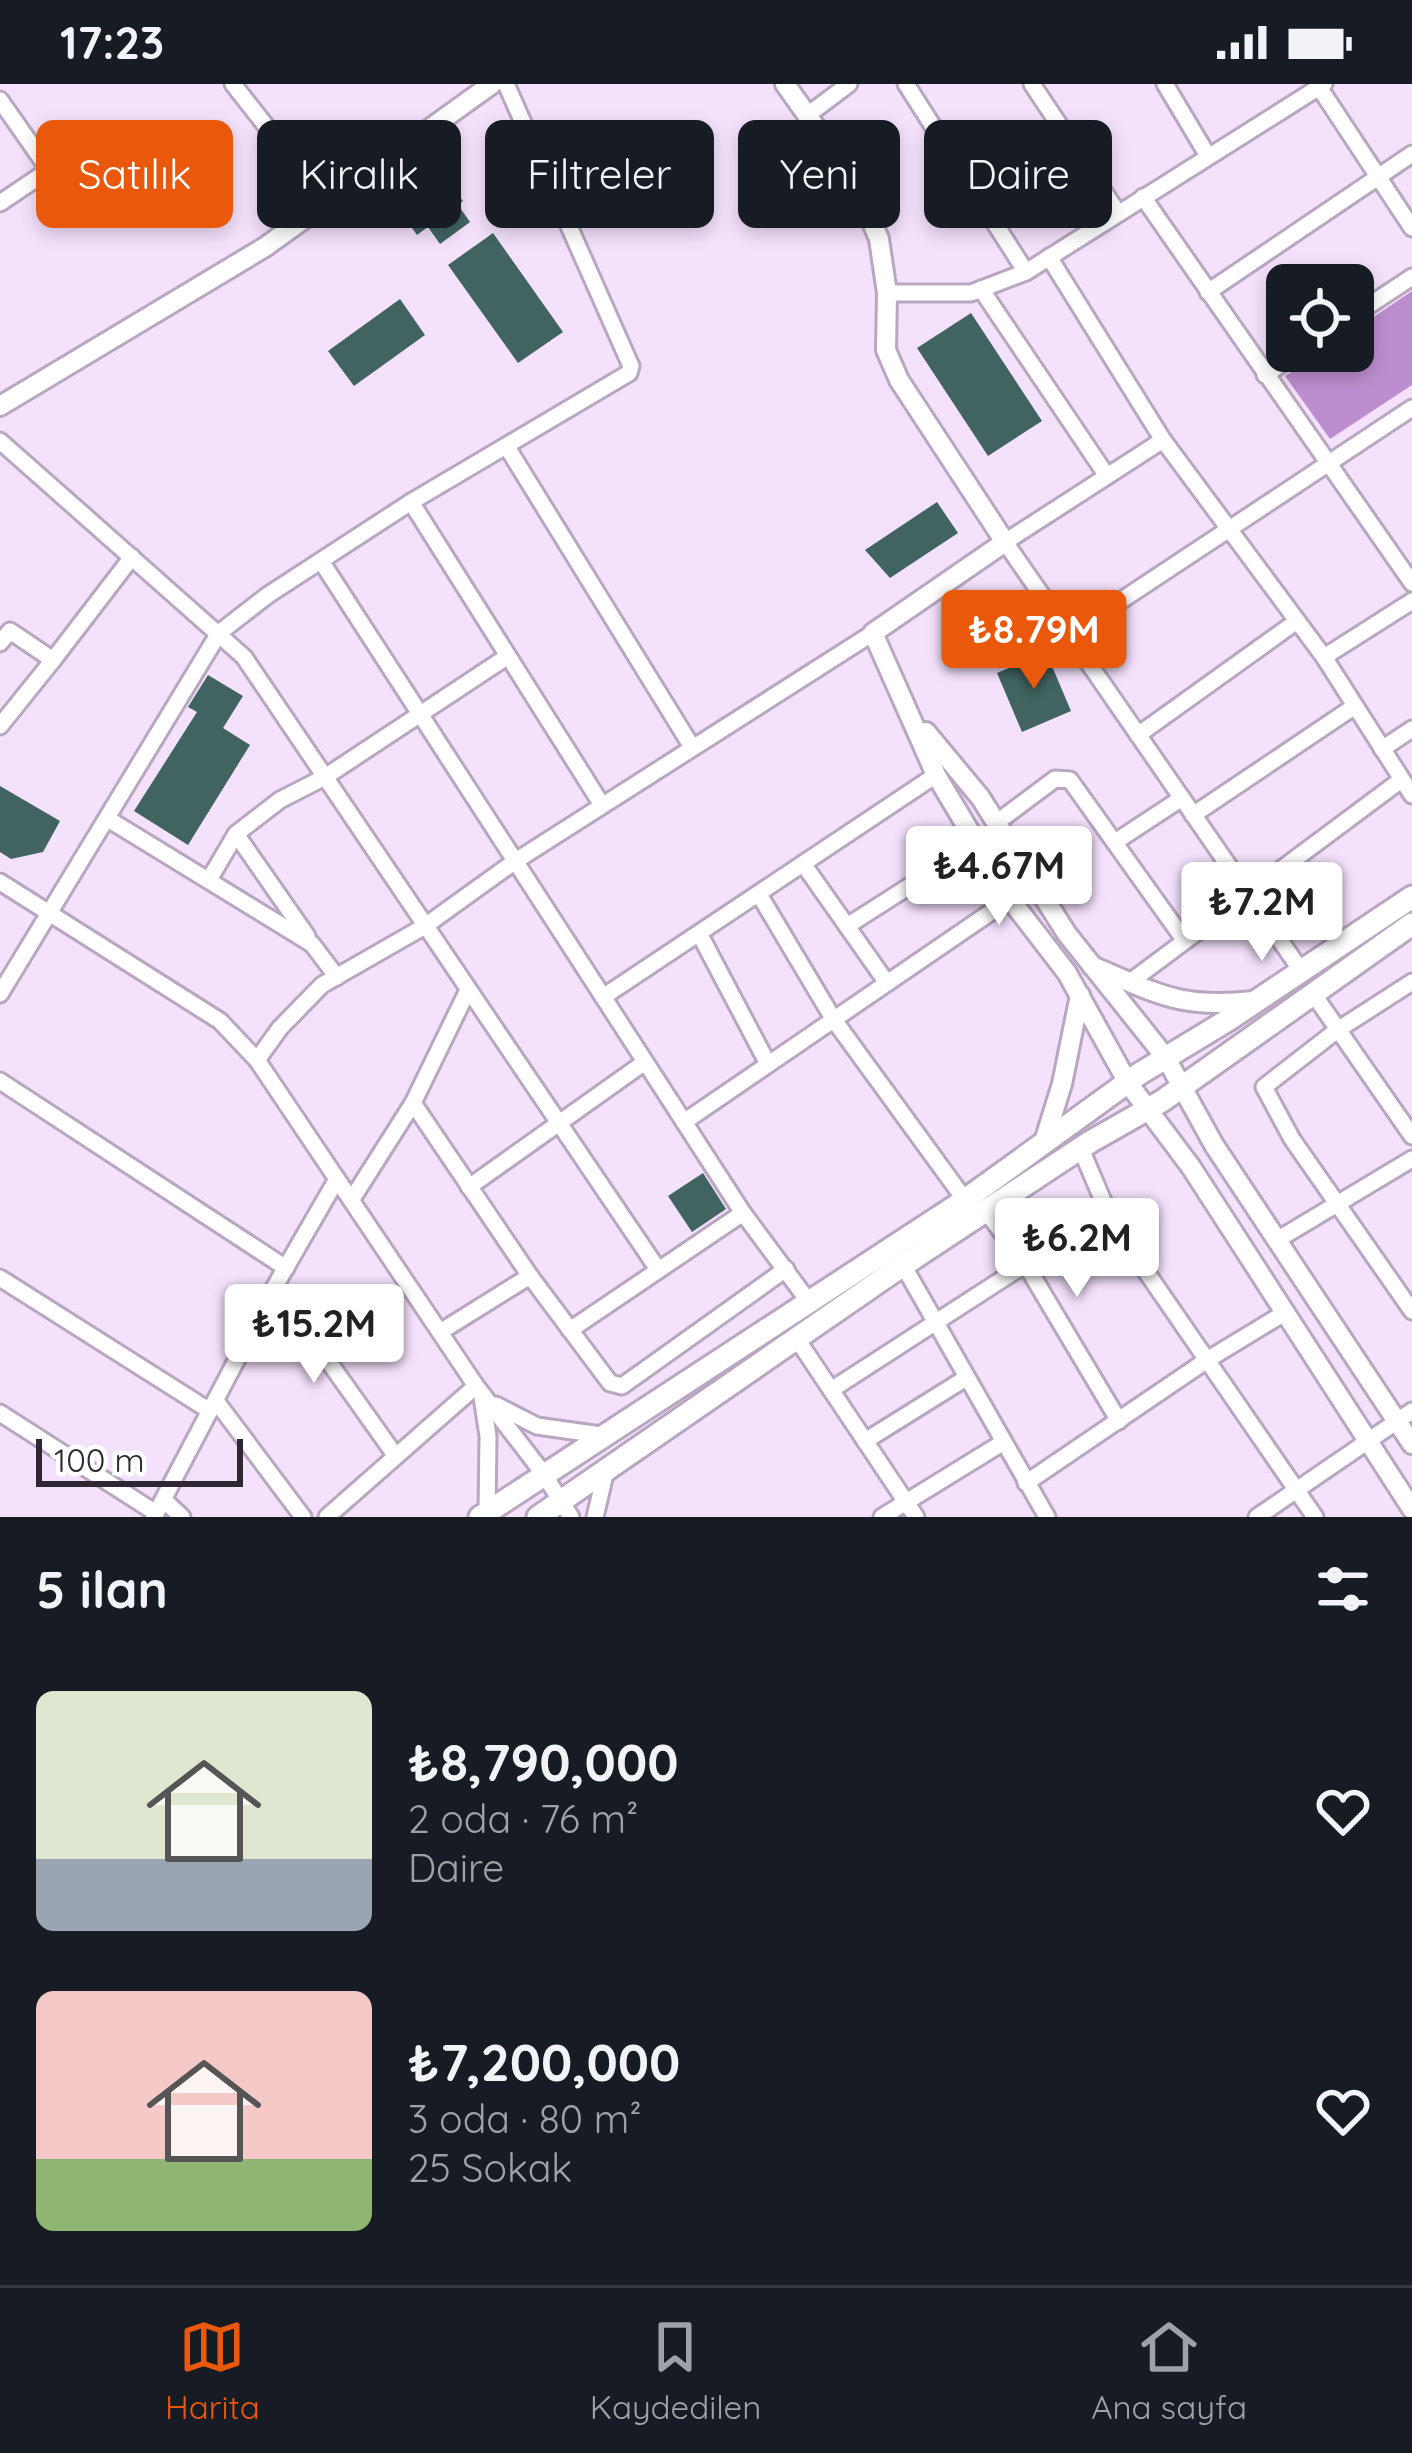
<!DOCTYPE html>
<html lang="tr">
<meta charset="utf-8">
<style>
body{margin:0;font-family:Quicksand,sans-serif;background:#20242c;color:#f1f3f6;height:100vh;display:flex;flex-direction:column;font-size:45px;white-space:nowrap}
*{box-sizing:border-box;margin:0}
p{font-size:39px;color:#9ea1a6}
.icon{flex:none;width:66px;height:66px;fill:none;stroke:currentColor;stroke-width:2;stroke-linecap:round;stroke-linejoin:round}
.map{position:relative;height:1433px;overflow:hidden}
.side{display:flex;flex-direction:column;background:#171b24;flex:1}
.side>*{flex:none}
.top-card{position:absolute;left:36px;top:36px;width:1341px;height:108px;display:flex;gap:24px}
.buttons{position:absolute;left:1266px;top:180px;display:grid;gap:24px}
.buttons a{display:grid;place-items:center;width:108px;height:108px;border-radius:18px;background:#171b24;box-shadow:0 6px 18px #0003;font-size:60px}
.scale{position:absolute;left:36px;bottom:30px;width:207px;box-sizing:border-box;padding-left:12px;border:6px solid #2e2731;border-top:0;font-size:33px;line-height:42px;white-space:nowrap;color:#2e2731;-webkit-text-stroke:9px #fff;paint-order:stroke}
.price{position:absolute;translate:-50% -102px;padding:0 27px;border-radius:12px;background:#fff;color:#222;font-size:39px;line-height:78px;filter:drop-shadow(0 3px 6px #0008)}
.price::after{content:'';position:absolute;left:50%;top:72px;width:36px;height:27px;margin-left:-18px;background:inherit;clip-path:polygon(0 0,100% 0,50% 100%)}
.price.current{background:#ea580c;color:#fff}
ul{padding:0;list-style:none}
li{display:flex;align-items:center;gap:36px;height:300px;padding:0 36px}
li span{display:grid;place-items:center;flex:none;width:336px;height:240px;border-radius:18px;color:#555}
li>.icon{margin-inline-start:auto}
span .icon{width:144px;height:144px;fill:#fffc;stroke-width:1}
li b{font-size:51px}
h2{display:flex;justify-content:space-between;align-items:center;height:144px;padding:0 36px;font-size:51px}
.chip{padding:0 42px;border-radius:18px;background:#171b24;box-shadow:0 6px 18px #0003;font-size:42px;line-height:108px}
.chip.current{background:#ea580c;color:#fff}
.status{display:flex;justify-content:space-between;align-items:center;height:84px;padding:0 60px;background:#171b24;direction:ltr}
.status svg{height:33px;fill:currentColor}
.menu{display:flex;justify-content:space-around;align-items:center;height:168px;border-top:3px solid #363941;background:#171b24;font-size:33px;color:#9ea1a6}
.menu a{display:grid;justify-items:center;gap:6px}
.menu .current{color:#ea580c}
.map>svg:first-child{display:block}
.forest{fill:#bd8ecf}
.building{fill:#416461}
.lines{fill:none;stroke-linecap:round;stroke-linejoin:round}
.minor-casing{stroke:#b9a7c1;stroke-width:21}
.tertiary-casing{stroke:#b9a7c1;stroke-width:24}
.secondary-casing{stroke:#b9a7c1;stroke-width:27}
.minor{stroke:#fff;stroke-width:15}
.tertiary{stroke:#fff;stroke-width:18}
.secondary{stroke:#fff;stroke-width:21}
</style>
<div class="status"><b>17:23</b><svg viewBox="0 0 49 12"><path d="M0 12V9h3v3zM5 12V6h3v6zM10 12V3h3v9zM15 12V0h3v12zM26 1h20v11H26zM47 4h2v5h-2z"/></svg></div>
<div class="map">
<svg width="1412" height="1433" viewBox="0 0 1412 1433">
<rect width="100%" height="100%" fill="#f4e1fc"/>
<!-- forest -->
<polygon class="forest" points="1412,207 1412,301 1330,355 1285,292 1323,267 1353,267 1353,247"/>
<!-- building -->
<g class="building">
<polygon points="445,94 463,117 458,121 470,138 440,160 428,143 417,151 400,127"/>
<polygon points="493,149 563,248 518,279 448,181"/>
<polygon points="400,215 425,251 354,302 328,267"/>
<polygon points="971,229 1042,337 988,372 917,264"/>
<polygon points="937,418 958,449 890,494 865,466"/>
<polygon points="1046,568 1071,627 1022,648 997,589"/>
<polygon points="208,591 243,612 223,644 250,661 188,761 134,727 197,628 188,623"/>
<polygon points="0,702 60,737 43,768 11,775 0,768"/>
<polygon points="703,1089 726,1125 692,1148 668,1112"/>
</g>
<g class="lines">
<defs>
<g id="minor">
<polyline points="233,0 328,121"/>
<polyline points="906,0 1026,188"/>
<polyline points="1032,0 1118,129"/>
<polyline points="1165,0 1208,72"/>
<polyline points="1319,3 1412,144"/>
<polyline points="0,16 49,86 0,119"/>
<polyline points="809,30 849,0"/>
<polyline points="1143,113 1412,499"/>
<polyline points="1049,173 1163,356 1324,573 1412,711"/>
<polyline points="981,205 1107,392"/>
<polyline points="1208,208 1412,70"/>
<polyline points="887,209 971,209 1026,188 1324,0"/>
<polyline points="1353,232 1412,193"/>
<polyline points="1265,291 1301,267"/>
<polyline points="1163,356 1005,458 1302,888"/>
<polyline points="0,357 244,573 657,1184"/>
<polyline points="507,363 692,663"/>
<polyline points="411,418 602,721"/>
<polyline points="321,477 743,1129 809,1218"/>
<polyline points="1069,551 1412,324"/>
<polyline points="0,559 10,547 53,576 132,473"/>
<polyline points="1324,573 1412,517"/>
<polyline points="0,642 53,576"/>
<polyline points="1138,651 1297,537"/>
<polyline points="1382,665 1412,645"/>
<polyline points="1193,731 1355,622"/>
<polyline points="108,735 312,860 337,893"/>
<polyline points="996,739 1055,695 1070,696 1185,857"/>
<polyline points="236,750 307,852"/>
<polyline points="1115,758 1182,714"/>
<polyline points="804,781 887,899"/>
<polyline points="210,794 236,750 280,716 325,693 508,572"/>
<polyline points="0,798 220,937 257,976 476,1302 543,1389 571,1433"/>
<polyline points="760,812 834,936 965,1116"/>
<polyline points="847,842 977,759"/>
<polyline points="700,851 768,980"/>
<polyline points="1130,898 1401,696"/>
<polyline points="1412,898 1336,947 1264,1003 1292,1055 1412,1227"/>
<polyline points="1312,908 1412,1052"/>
<polyline points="0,910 219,549 268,511 411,418 629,289 631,282 506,0"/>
<polyline points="603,913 936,691"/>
<polyline points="257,976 280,944 322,901 425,842 514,778 873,549"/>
<polyline points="0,997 286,1184"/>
<polyline points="413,1019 530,1192 610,1299 622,1302 786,1185"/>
<polyline points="684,1038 1010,815"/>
<polyline points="1081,1065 1112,1138 1315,1433"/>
<polyline points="469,1103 645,978"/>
<polyline points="352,1115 413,1019 468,906"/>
<polyline points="986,1127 1026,1181 1119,1337"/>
<polyline points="1277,1156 1412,1075"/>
<polyline points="903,1181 1047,1433"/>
<polyline points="0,1194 210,1327"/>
<polyline points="275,1202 395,1371"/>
<polyline points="570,1246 743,1129"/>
<polyline points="440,1248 530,1192"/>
<polyline points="797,1255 916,1433"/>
<polyline points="831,1306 1015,1187 1112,1138"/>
<polyline points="482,1313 488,1352 487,1428"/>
<polyline points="216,1317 303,1433"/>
<polyline points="496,1321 537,1342 601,1351"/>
<polyline points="0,1329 156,1429"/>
<polyline points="865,1357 966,1294"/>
<polyline points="1026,1399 1207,1276 1286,1228"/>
<polyline points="164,1416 182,1433"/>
<polyline points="154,1433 278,1197 337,1095"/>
<polyline points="327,1433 476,1302"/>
<polyline points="595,1433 606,1386"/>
<polyline points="882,1433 1002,1359"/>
<polyline points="1257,1433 1412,1327"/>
</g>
<g id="tertiary">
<polyline points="785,0 856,100 879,155 887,209 886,266 899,296 1005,458 873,549 936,691 1010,815 1067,889 1128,999 1191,1083 1412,1425"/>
<polyline points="0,322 265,163 492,0"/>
<polyline points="926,648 980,713 1067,850 1166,974 1214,1061 1412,1360"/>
<path d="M1092 882C1159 910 1179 925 1254 917"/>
<polyline points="1043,1061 1062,1000 1080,911"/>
</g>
<g id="secondary">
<polyline points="480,1433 965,1116 1139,990 1228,936 1412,813"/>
<polyline points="538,1433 890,1190 1090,1058 1162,1017 1412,840"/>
</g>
</defs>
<!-- minor casing -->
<use href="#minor" class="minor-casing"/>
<!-- tertiary casing -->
<use href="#tertiary" class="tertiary-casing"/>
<!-- secondary casing -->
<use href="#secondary" class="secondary-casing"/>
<!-- minor -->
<use href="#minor" class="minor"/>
<!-- tertiary -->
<use href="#tertiary" class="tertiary"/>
<!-- secondary -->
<use href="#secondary" class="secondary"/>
</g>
</svg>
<div class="buttons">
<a><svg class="icon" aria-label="locate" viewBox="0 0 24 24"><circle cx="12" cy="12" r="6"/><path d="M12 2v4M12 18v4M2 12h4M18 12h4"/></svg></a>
</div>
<div class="scale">100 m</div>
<b class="price current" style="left:1034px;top:608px">₺8.79M</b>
<b class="price" style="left:999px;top:844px">₺4.67M</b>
<b class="price" style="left:1262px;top:880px">₺7.2M</b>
<b class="price" style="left:1077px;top:1216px">₺6.2M</b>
<b class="price" style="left:314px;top:1302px">₺15.2M</b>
<div class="top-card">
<a class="chip current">Satılık</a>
<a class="chip">Kiralık</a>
<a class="chip">Filtreler</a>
<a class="chip">Yeni</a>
<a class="chip">Daire</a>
</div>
</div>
<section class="side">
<h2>5 ilan<svg class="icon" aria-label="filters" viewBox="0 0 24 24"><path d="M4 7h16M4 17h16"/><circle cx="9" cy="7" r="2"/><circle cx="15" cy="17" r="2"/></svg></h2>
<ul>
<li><span style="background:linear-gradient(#dfe7d0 70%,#9aa5b1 0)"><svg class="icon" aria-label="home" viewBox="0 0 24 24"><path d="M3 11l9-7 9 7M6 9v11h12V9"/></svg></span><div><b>₺8,790,000</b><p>2 oda · 76 m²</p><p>Daire</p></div><svg class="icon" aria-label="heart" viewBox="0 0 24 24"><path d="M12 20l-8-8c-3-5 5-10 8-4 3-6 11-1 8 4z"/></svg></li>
<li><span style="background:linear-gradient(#f6c9c9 70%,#8fb573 0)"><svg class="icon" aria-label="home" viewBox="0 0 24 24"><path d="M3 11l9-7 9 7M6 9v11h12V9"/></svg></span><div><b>₺7,200,000</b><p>3 oda · 80 m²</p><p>25 Sokak</p></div><svg class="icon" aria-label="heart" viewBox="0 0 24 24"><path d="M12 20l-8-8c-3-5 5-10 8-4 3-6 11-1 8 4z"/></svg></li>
</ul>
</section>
<nav class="menu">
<a class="current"><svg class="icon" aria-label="map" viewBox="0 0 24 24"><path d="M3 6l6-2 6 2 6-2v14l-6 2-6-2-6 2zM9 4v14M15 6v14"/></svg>Harita</a>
<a><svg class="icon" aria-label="saved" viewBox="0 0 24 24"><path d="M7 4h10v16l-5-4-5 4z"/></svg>Kaydedilen</a>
<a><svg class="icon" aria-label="home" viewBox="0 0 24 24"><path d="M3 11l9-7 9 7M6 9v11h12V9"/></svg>Ana sayfa</a>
</nav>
